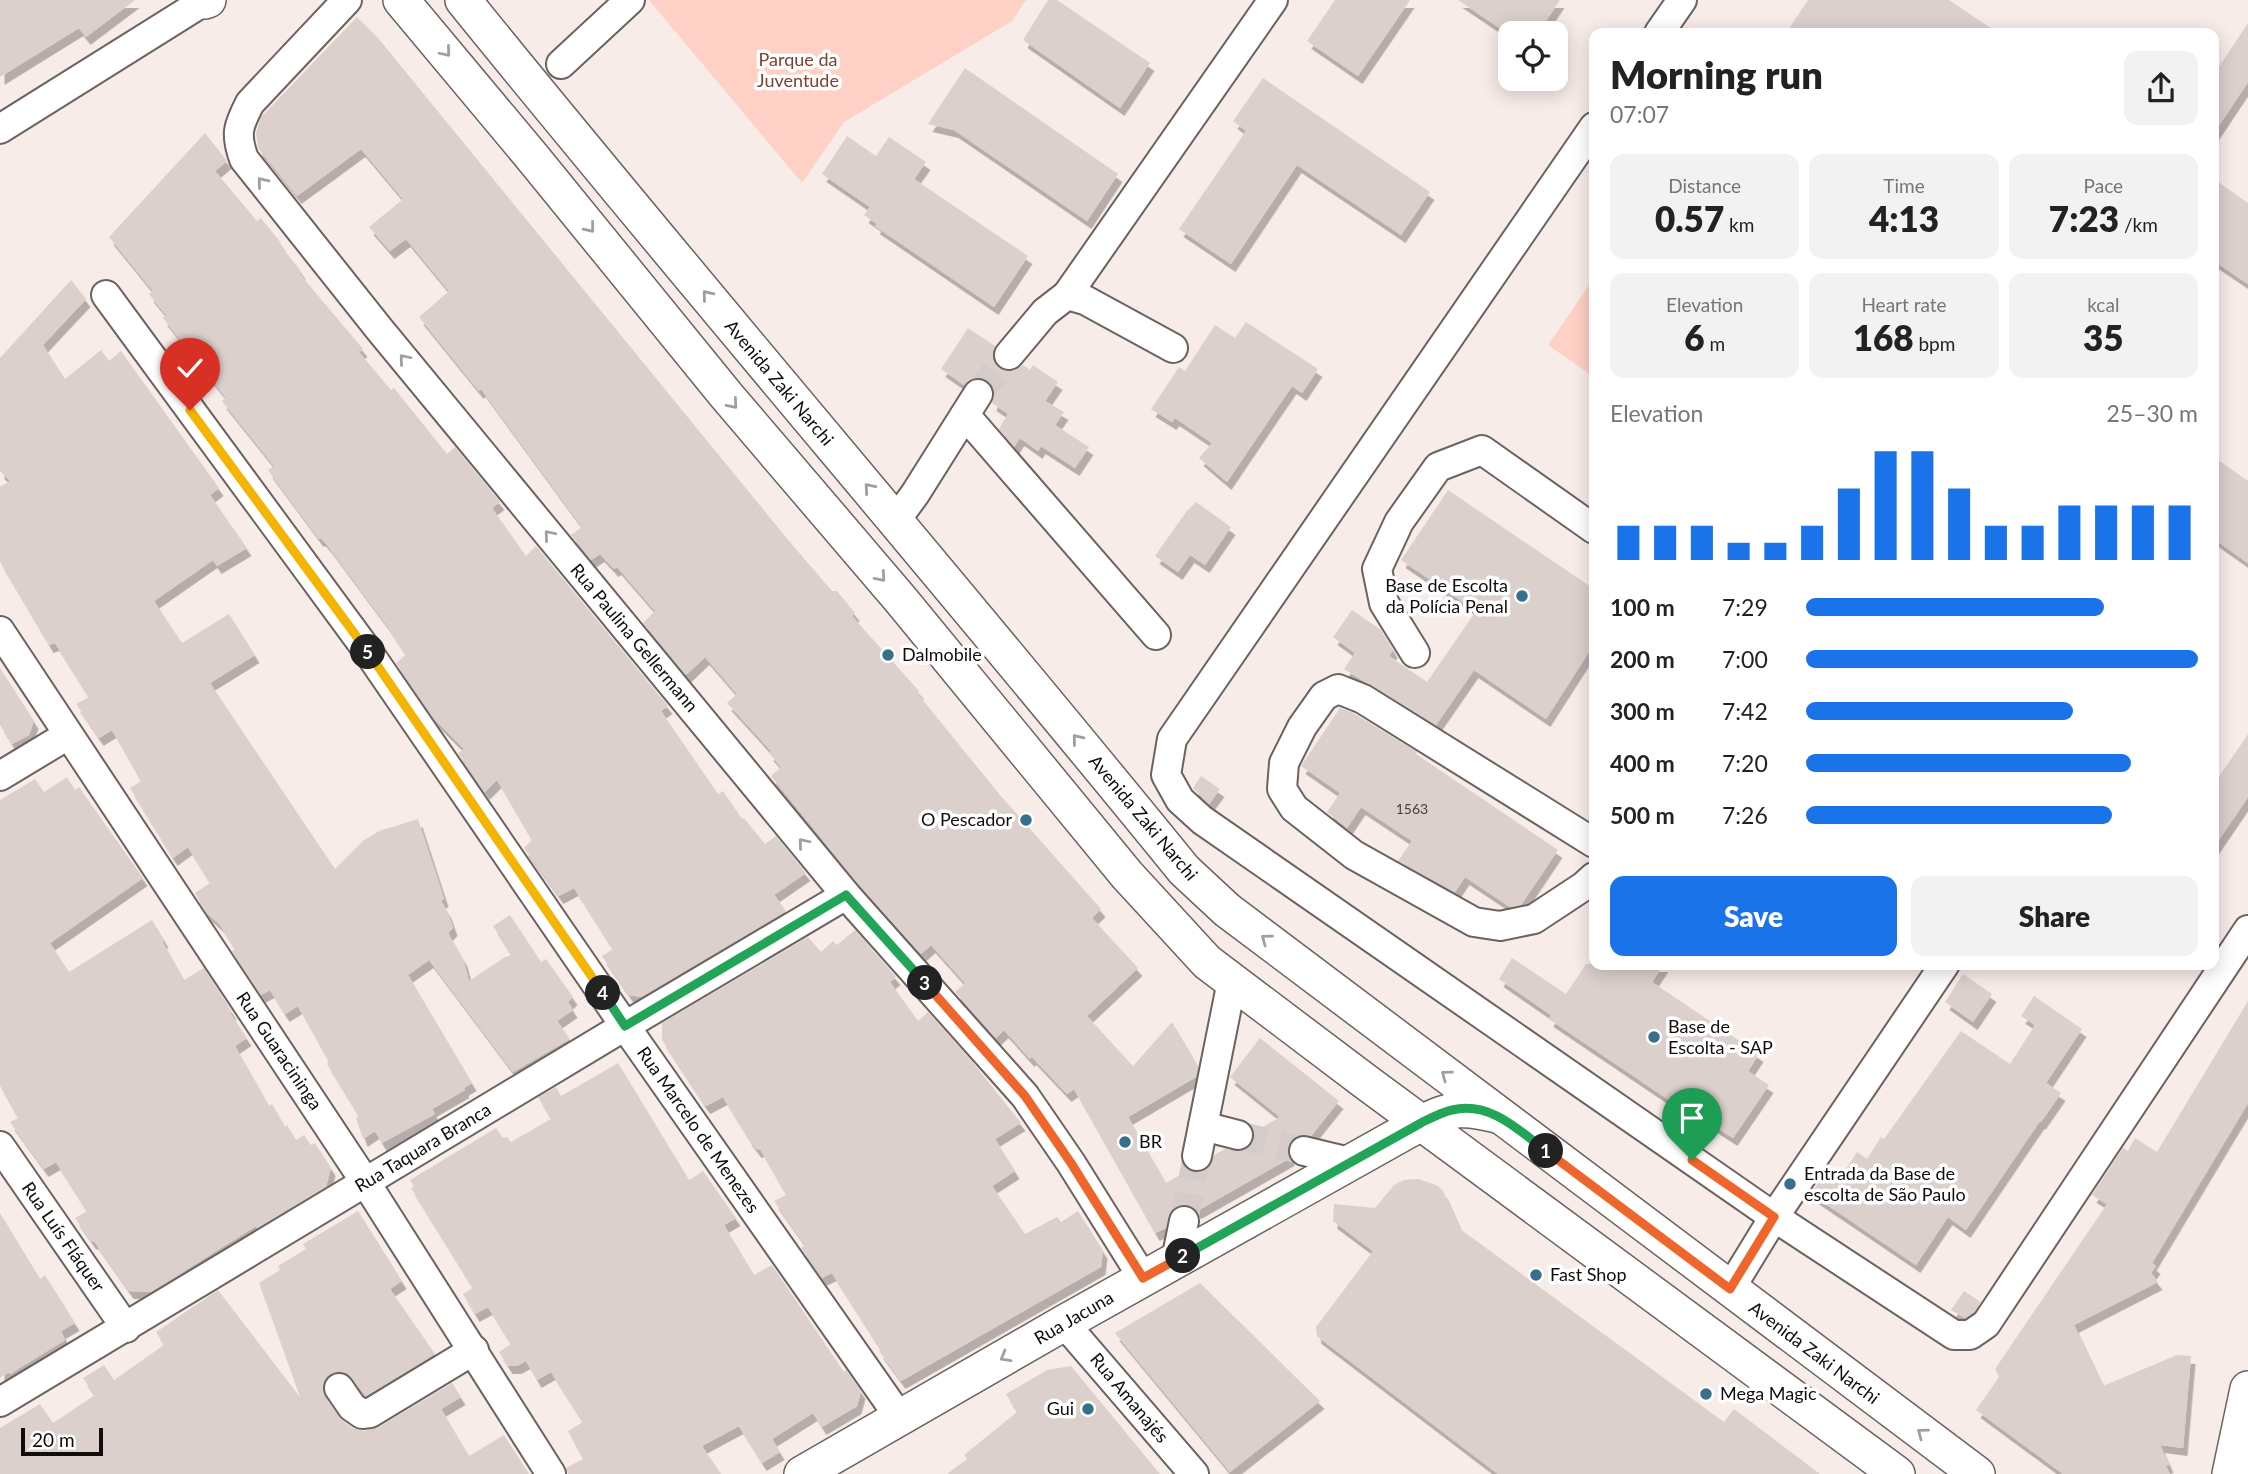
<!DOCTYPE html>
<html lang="en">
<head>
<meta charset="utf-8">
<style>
  :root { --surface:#fff; --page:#f2f2f2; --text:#222; --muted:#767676; --accent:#1a73e8 }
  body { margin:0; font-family:Lato,sans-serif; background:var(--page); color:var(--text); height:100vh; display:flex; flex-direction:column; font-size:26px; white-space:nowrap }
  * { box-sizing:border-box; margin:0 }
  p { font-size:23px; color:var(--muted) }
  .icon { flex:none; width:38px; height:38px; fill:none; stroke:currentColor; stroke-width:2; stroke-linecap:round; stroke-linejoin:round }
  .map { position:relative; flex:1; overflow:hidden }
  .details { position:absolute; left:1589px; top:28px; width:630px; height:942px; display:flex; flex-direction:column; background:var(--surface); border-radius:14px; box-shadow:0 4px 18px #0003 }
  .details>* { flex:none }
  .controls { position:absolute; left:1498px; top:21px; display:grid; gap:14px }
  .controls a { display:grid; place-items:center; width:70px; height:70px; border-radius:14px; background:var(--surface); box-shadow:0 4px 18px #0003; font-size:35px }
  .scale { position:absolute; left:21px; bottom:18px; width:82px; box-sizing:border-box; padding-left:7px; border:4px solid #110d0d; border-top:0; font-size:19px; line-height:24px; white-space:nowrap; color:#110d0d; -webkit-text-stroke:5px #fff; paint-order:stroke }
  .pin { position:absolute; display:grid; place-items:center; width:60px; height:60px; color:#fff; margin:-72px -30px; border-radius:50% 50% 50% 0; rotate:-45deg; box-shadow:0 0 7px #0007 }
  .pin .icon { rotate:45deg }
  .km { position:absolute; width:35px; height:35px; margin:-18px; border-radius:50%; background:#222; color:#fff; font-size:19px; line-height:35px; text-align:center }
  .round { display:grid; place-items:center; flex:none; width:74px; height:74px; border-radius:14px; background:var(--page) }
  .headline { display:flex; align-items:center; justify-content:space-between; height:119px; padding:0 21px }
  h1 { font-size:38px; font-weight:800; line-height:52px }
  .figures { display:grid; grid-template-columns:repeat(3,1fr); gap:10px; height:119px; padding:7px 21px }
  .figures div { display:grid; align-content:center; border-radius:14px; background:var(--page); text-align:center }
  .figures b { font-size:35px; font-weight:800 }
  .figures small { font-size:19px; font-weight:400 }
  .figures p { font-size:19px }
  .chart { height:196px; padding:14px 21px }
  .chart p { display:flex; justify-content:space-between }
  .chart svg { width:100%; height:126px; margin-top:7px; stroke:var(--accent); stroke-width:6 }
  .button { display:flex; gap:14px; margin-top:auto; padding:14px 21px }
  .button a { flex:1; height:80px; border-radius:14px; background:var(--accent); color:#fff; font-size:28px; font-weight:800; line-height:80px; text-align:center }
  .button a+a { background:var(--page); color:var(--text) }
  ul { padding:0 21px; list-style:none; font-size:23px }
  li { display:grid; grid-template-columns:112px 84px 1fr; align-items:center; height:52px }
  li i { height:18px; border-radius:9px; background:var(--accent) }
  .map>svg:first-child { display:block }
  .green { fill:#ffd0c5 }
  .building { fill:#dcd0cd; filter:url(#shadow) }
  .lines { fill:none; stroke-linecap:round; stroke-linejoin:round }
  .minor-tunnel { stroke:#d5cbc8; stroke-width:28; stroke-dasharray:28 14; stroke-linecap:butt }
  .minor-casing { stroke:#6c625f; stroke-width:32 }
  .major-casing { stroke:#6c625f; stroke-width:38 }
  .minor { stroke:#fff; stroke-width:28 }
  .major { stroke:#fff; stroke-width:35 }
  .oneway { stroke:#a09e9e }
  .split-1-casing { stroke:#fff; stroke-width:14 }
  .split-2-casing { stroke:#fff; stroke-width:14 }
  .split-3-casing { stroke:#fff; stroke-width:14 }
  .split-4-casing { stroke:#fff; stroke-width:14 }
  .split-5-casing { stroke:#fff; stroke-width:14 }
  .split-6-casing { stroke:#fff; stroke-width:14 }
  .split-1 { stroke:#f0652b; stroke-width:9 }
  .split-2 { stroke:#22a559; stroke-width:9 }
  .split-3 { stroke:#f0652b; stroke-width:9 }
  .split-4 { stroke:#22a559; stroke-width:9 }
  .split-5 { stroke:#f5b400; stroke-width:9 }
  .split-6 { stroke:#f5b400; stroke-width:9 }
  .poi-dot { fill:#386f8a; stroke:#fff; stroke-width:2.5 }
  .labels { text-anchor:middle; stroke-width:7; stroke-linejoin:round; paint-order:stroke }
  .number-label { font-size:14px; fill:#443e3d }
  .park-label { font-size:18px; fill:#7d4032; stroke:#fff }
  .street-label { font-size:18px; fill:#110d0d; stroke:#fff }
  .poi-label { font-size:18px; fill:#110d0d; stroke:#fff; text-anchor:start }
</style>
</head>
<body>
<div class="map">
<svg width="2248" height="1474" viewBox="0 0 2248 1474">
  <defs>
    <filter id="shadow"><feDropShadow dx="4.5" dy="8" stdDeviation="0" flood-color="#0004"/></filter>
  </defs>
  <rect width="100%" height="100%" fill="#f8ece9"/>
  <g class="green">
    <polygon points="649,0 1026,0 1012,21 844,122 802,183"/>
    <polygon points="1594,278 1594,377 1548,345"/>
  </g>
  <g class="building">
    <polygon points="0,0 135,0 86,37 79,28 0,77"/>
    <polygon points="1048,0 1057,0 1150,63 1120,108 1023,40"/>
    <polygon points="1335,0 1410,0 1358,76 1307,41"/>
    <polygon points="1458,0 1560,0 1538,33 1507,33"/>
    <polygon points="1808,0 1949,0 1998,33 1786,33"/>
    <polygon points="357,17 378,38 789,541 832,591 837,591 855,613 852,616 919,691 917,693 1000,795 1101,909 1092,918 1138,968 1087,1016 1133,1066 1172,1022 1198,1066 1196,1077 1128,1117 1166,1183 1189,1170 1194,1172 1203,1171 1210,1166 1214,1155 1225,1149 1243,1151 1250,1146 1254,1140 1254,1132 1280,1117 1230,1077 1260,1038 1339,1101 1311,1136 1300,1135 1292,1140 1288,1148 1290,1158 1197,1211 1188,1205 1178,1206 1171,1211 1166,1228 1155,1233 1074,1089 1067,1094 1032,1057 1030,1059 1004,1030 996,1038 955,992 965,983 931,945 921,954 864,891 771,776 781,767 769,753 771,751 727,703 737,694 705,657 686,675 643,623 655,611 617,567 614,569 600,554 591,560 571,535 582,527 481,389 479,391 419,317 449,291 406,239 390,251 369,227 403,199 361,149 297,196 258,148 256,133 261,117"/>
    <polygon points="2248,23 2248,82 2214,133 2214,74"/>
    <polygon points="965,68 1118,174 1087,221 954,130 928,124"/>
    <polygon points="1263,78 1430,192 1401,235 1297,165 1231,264 1179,229 1246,131 1233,121"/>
    <polygon points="205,133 227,161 215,171 257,221 261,218 281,243 280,245 301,271 299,273 363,349 359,352 391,390 394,388 447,454 455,447 500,502 492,508 526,556 536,546 668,706 661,711 718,794 723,791 742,819 744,818 765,844 776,836 806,873 774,895 786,911 641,997 629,995 602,956 613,949 574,888 559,896 524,848 532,840 497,780 485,792 458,753 464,749 435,720 396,663 406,655 388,627 328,546 321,538 319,539 268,470 274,466 222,401 226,398 163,318 166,315 149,294 153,291 109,237"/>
    <polygon points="847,136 876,156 889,137 926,162 914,179 1028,256 994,307 875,226 877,224 864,215 870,207 822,174"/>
    <polygon points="2214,179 2248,203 2248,284 2214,261"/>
    <polygon points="71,280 86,299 43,345 65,379 101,350 109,361 121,351 219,488 210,495 247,548 217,566 213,560 154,601 182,643 229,614 255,655 210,683 335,869 363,841 379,831 418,819 444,899 441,901 447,911 453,928 448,933 463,959 469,981 505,957 512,955 493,926 510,915 541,962 546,959 573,997 568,1002 573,1010 557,1021 570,1039 513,1072 429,960 408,975 472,1083 464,1088 465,1090 432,1109 435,1114 382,1143 375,1131 363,1139 356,1118 359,1116 327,1064 329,1062 298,1006 285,1014 270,990 261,995 232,951 235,949 220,925 206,912 195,893 210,883 188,847 173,858 130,788 141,781 112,730 99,738 76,704 89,697 55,643 49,645 0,562 0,487 10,481 0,471 0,358"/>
    <polygon points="1246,322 1318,369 1302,393 1292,386 1227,482 1199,458 1212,443 1175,418 1172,422 1151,409 1179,367 1185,371 1215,325 1235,338"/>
    <polygon points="968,328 995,346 993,353 993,360 999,368 1005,371 1014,371 1023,365 1030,370 1033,365 1058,382 1045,401 1064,412 1055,425 1089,447 1075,468 1041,446 1038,451 1020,438 1014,447 999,429 1008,414 992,403 995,394 992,386 987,380 978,377 970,380 964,385 941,369"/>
    <polygon points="2214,457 2248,481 2248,563 2214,539"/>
    <polygon points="1448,490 1594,589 1594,644 1546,719 1474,670 1436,725 1344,669 1355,653 1333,637 1352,610 1381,630 1393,650 1389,656 1427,682 1476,611 1401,560"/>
    <polygon points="1196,502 1231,527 1205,565 1190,555 1178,572 1155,556 1186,512"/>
    <polygon points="0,668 34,721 29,735 12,744 0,725"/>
    <polygon points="1340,708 1355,714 1417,752 1416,754 1558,850 1521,905 1510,907 1465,877 1455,892 1398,861 1412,841 1361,807 1347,828 1327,812 1340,793 1301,766"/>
    <polygon points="2248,734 2248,797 2214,847 2214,784"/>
    <polygon points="1201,776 1220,789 1209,804 1193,788"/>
    <polygon points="67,777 75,790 79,787 143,878 50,943 69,972 152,920 164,940 162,941 184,980 204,968 232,1012 230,1013 247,1038 235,1046 269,1106 272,1104 285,1127 287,1125 296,1140 304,1135 311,1145 315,1143 331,1168 326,1187 257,1228 256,1226 151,1292 129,1291 94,1241 92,1242 75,1218 87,1211 56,1162 44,1169 10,1122 18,1118 0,1086 0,800 35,779 44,792"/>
    <polygon points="855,930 896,977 890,982 918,1021 928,1012 971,1060 1021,1123 995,1139 1015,1171 992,1186 1025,1234 1057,1217 1061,1222 1078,1211 1103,1251 1101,1267 901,1381 879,1351 881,1350 832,1273 822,1278 801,1248 805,1245 774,1201 786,1195 760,1149 757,1150 750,1141 723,1097 706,1106 704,1104 662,1040 662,1023 808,937 821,952 833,941 837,945"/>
    <polygon points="1512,958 1566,994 1586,964 1664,964 1652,982 1759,1054 1748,1071 1769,1085 1733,1138 1705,1120 1703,1123 1549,1019 1551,1015 1499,979"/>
    <polygon points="1963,974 1992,994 1973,1022 1945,1002"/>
    <polygon points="2034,996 2082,1029 2046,1083 2061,1093 2041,1122 2040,1121 1966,1230 1948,1217 1916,1265 1811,1194 1825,1172 1838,1181 1857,1152 1867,1159 1881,1137 1884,1139 1961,1031 2010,1064 2035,1025 2021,1016"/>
    <polygon points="2248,1001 2248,1103 2152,1263 2156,1266 2151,1273 2158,1282 2074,1325 2103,1386 2177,1355 2191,1356 2183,1448 2160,1445 2169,1465 2166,1466 2170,1474 2063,1474 1976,1410 1999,1377 1995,1369 2107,1204 2092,1195 2123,1148 2128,1151 2135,1138 2157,1152"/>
    <polygon points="618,1063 689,1180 703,1171 736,1218 724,1225 754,1275 772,1265 844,1372 846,1370 861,1391 857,1406 822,1427 813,1413 772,1439 780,1452 762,1463 739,1426 702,1446 721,1474 568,1474 566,1468 583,1459 568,1431 583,1422 551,1372 537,1380 526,1361 517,1366 508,1366 499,1352 511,1344 488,1307 475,1314 463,1294 473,1288 411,1188 414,1187 410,1180 496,1128 503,1138 507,1137 511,1142 551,1119 538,1097 556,1087 561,1096"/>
    <polygon points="1419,1179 1438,1186 1443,1191 1460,1229 1493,1253 1724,1422 1734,1409 1820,1474 1498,1474 1317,1336 1316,1327 1373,1251 1333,1221 1334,1204 1375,1208 1394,1185 1404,1180"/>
    <polygon points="358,1211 402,1281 390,1289 435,1354 366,1396 347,1373 338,1371 330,1374 324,1381 323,1390 325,1397 342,1420 352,1428 364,1431 379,1427 452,1383 461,1397 441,1409 469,1456 504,1435 529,1474 0,1474 0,1428 40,1404 53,1423 95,1395 83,1378 104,1365 114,1380 164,1345 156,1332 218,1290 300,1397 259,1283 280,1270 278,1266 306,1249 303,1244"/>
    <polygon points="0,1213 40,1279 45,1275 75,1323 61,1331 65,1340 10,1374 9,1372 0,1378"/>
    <polygon points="1200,1283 1320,1401 1230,1472 1115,1333"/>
    <polygon points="1964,1291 1981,1302 1974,1312 1965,1318 1951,1310"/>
    <polygon points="1071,1366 1160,1474 947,1474 967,1459 964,1455 1017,1412 1006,1394 1047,1370"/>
  </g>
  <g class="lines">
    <g class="minor-tunnel">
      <polyline points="978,394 1009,355"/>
      <polyline points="1238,1135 1304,1151"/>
      <polyline points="1184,1221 1197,1156"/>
    </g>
    <g class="minor-casing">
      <g id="minor">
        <path d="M 347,0 L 250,103 C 238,126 235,134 244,159 L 380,330 L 846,895 L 1025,1096 L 1071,1163 L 1143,1278"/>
        <polyline points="1659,33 1682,0"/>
        <polyline points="561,64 630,0"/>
        <polyline points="1594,127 1172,739 1166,775 1180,800 1202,820 1774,1217 1954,1335 1970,1335 1986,1324 2248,930"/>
        <polyline points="0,129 206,0"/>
        <polyline points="106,295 364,646 625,1026 900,1418"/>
        <polyline points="1067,295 1273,0"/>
        <polyline points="1009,355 1045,312 1067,295 1085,300 1173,348"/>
        <polyline points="965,415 1156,635"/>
        <polyline points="896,520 915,494 978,394"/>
        <polyline points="0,631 366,1183 551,1474"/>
        <polyline points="1415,653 1384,603 1377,569 1399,522 1438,467 1482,450 1594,529"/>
        <polyline points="0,776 68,735"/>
        <polyline points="1594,843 1363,699 1338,689 1324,696 1302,727 1284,763 1282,789 1294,808 1354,855 1474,922 1500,926 1534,919 1584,886 1594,877"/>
        <polyline points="1203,1126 1238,1135"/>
        <polyline points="0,1146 126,1328"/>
        <polyline points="1304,1151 1350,1162"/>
        <polyline points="1197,1156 1232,981"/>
        <polyline points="1176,1260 1184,1221"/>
        <polyline points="1730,1289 1774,1217 1945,964"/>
        <polyline points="1064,1323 1194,1474"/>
        <polyline points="339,1388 352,1407 362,1414 370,1413 474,1350"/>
        <polyline points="0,1402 625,1026 846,895"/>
      </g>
    </g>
    <g class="major-casing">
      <g id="major">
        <polyline points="401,0 533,158 726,395 901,600 1127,875 1207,962 1366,1082 1897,1474"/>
        <path d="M 463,0 C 700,293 947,578 1184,870 L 1227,910 L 1977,1474"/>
        <polyline points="205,1 208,0"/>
        <path d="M 802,1474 L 1064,1323 L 1421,1123 C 1454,1108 1461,1106 1497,1115"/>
        <polyline points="2230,1474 2248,1389"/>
      </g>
    </g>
    <use href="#minor" class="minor"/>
    <use href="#major" class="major"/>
  </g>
  <defs><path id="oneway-chevron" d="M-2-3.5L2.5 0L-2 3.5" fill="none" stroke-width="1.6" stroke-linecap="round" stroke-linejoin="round" transform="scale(1.75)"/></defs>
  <g class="oneway">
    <use href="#oneway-chevron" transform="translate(446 52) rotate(50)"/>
    <use href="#oneway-chevron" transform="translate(262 182) rotate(-129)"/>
    <use href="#oneway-chevron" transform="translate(590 228) rotate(51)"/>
    <use href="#oneway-chevron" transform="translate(707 295) rotate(-129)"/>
    <use href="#oneway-chevron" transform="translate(404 359) rotate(-130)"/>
    <use href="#oneway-chevron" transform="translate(733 404) rotate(49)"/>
    <use href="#oneway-chevron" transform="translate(869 488) rotate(-131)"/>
    <use href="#oneway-chevron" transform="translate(549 535) rotate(-130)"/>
    <use href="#oneway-chevron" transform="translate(881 577) rotate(49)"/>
    <use href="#oneway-chevron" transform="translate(1077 739) rotate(-129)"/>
    <use href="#oneway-chevron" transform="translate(803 843) rotate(-130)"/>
    <use href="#oneway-chevron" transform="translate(1266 939) rotate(-143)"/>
    <use href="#oneway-chevron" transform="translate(1446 1075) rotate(-143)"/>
    <use href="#oneway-chevron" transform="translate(1005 1357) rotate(150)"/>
    <use href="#oneway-chevron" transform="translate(1922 1433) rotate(-143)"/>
  </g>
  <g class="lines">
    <g class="split-1-casing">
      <polyline id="split-1" points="1546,1151 1730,1289 1774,1217 1692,1160"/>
    </g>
    <g class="split-2-casing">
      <path id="split-2" d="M 1183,1256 L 1421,1123 C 1431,1118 1442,1112 1452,1110 C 1490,1101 1519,1130 1546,1151"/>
    </g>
    <g class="split-3-casing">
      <polyline id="split-3" points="925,983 1025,1096 1071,1163 1143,1278 1183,1256"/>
    </g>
    <g class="split-4-casing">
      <polyline id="split-4" points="603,993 625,1026 846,895 925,983"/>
    </g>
    <g class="split-5-casing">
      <polyline id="split-5" points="368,652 603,993"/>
    </g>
    <g class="split-6-casing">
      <polyline id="split-6" points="190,410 368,652"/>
    </g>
    <use href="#split-1" class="split-1"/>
    <use href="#split-2" class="split-2"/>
    <use href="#split-3" class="split-3"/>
    <use href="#split-4" class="split-4"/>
    <use href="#split-5" class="split-5"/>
    <use href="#split-6" class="split-6"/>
  </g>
  <g class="poi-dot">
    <circle cx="1522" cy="596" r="7"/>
    <circle cx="888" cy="655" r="7"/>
    <circle cx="1026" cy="820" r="7"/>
    <circle cx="1654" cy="1037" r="7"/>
    <circle cx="1125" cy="1142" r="7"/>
    <circle cx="1790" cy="1184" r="7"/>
    <circle cx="1536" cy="1275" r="7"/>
    <circle cx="1706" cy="1394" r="7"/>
    <circle cx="1088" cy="1409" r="7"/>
  </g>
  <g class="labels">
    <g class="number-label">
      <text x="1412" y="814">1563</text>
    </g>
    <g class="park-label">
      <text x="798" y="66">Parque da<tspan x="798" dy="21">Juventude</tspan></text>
    </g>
    <g class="street-label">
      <text transform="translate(779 383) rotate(50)" y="6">Avenida Zaki Narchi</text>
      <text transform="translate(634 638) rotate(50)" y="6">Rua Paulina Gellermann</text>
      <text transform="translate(1143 818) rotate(50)" y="6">Avenida Zaki Narchi</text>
      <text transform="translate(279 1051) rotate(56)" y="6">Rua Guaracininga</text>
      <text transform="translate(698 1130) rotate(55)" y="6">Rua Marcelo de Menezes</text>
      <text transform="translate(423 1148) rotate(-31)" y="6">Rua Taquara Branca</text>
      <text transform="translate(63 1237) rotate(55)" y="6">Rua Luís Fláquer</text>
      <text transform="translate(1074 1318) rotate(-30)" y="6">Rua Jacuna</text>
      <text transform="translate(1814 1353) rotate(37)" y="6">Avenida Zaki Narchi</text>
      <text transform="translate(1129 1398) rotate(50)" y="6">Rua Amanajés</text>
    </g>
    <g class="poi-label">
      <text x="1508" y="592" text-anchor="end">Base de Escolta<tspan x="1508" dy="21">da Polícia Penal</tspan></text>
      <text x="902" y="661">Dalmobile</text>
      <text x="1012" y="826" text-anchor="end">O Pescador</text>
      <text x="1668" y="1033">Base de<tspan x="1668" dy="21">Escolta - SAP</tspan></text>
      <text x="1139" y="1148">BR</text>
      <text x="1804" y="1180">Entrada da Base de<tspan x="1804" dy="21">escolta de São Paulo</tspan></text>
      <text x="1550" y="1281">Fast Shop</text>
      <text x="1720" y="1400">Mega Magic</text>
      <text x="1074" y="1415" text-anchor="end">Gui</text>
    </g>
  </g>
</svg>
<div class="controls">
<a><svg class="icon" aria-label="locate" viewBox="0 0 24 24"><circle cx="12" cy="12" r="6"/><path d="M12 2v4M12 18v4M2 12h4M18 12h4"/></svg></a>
</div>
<div class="scale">20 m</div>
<div class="pin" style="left:1692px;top:1160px;background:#1e9e55"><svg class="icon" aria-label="arrive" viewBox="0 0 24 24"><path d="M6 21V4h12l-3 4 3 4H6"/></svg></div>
<div class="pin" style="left:190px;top:410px;background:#d93025"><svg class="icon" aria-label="check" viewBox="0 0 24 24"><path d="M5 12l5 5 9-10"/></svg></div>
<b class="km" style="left:1546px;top:1151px">1</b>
<b class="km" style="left:1183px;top:1256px">2</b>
<b class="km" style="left:925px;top:983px">3</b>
<b class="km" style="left:603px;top:993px">4</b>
<b class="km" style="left:368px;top:652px">5</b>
<section class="details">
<div class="headline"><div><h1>Morning run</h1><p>07:07</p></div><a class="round"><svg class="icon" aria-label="share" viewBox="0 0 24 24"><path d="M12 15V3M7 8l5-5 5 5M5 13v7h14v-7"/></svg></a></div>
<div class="figures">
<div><p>Distance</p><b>0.57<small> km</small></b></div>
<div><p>Time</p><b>4:13</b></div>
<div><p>Pace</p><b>7:23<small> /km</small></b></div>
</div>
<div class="figures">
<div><p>Elevation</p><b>6<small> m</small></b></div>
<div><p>Heart rate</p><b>168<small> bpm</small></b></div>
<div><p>kcal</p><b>35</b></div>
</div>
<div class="chart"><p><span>Elevation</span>25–30 m</p>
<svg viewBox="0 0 160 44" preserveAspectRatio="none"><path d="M5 44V32M15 44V32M25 44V32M35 44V38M45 44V38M55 44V32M65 44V19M75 44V6M85 44V6M95 44V19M105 44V32M115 44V32M125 44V25M135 44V25M145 44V25M155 44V25"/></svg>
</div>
<ul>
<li><b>100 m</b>7:29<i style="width:76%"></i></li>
<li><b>200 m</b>7:00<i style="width:100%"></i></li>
<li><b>300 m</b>7:42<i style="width:68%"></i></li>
<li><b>400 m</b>7:20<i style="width:83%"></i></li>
<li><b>500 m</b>7:26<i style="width:78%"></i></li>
</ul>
<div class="button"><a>Save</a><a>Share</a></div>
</section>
</div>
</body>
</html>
